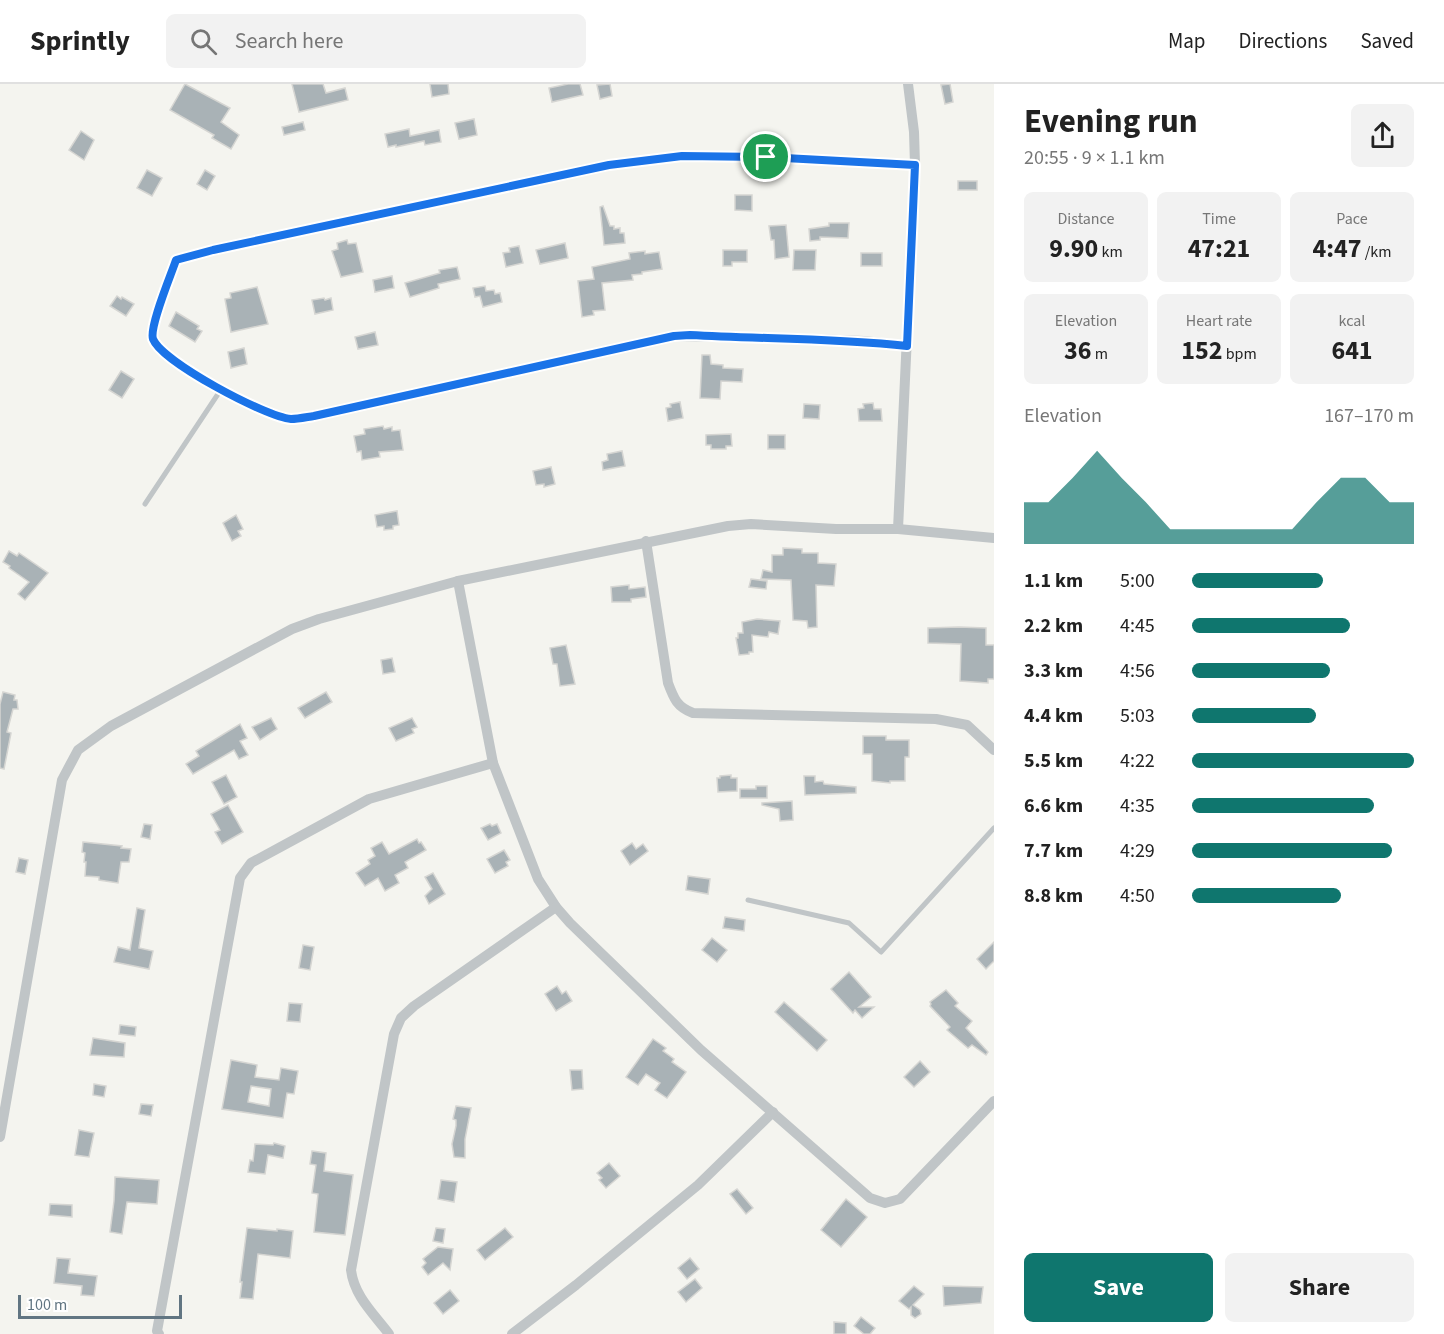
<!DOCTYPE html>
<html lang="en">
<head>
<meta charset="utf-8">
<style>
  :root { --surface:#fff; --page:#f2f2f2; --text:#222; --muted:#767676; --line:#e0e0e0; --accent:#0f766e }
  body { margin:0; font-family:"Source Sans 3",sans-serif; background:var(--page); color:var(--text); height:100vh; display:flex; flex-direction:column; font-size:22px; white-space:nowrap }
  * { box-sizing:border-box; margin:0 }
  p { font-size:20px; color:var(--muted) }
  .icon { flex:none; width:33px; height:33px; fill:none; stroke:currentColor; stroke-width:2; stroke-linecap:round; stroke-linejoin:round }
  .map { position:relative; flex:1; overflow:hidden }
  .panel { display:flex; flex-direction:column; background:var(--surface); width:450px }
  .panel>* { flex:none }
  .scale { position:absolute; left:18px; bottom:15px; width:164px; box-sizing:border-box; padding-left:6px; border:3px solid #617582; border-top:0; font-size:16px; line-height:21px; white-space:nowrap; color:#617582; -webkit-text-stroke:4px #fff; paint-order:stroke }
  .pin { position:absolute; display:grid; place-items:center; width:51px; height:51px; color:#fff; margin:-26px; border:3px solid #fff; border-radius:50%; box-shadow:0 2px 6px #0007 }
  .round { display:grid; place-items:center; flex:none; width:63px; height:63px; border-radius:9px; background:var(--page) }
  .head { display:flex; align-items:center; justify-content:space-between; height:102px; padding:0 30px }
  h1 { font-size:33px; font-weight:700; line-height:45px }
  .metrics { display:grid; grid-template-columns:repeat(3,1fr); gap:9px; height:102px; padding:6px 30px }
  .metrics div { display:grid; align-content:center; border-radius:9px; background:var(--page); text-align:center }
  .metrics b { font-size:26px; font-weight:700 }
  .metrics small { font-size:16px; font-weight:400 }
  .metrics p { font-size:16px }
  .chart { height:168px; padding:12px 30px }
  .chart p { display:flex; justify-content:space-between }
  .chart svg { width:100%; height:108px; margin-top:6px; fill:var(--accent); opacity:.7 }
  .button { display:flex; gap:12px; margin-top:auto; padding:12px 30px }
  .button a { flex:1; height:69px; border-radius:9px; background:var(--accent); color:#fff; font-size:24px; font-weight:700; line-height:69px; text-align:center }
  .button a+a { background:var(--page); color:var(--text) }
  ul { padding:0 30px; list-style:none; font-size:20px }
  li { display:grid; grid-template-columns:96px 72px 1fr; align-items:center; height:45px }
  li i { height:15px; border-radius:8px; background:var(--accent) }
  header { display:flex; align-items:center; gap:36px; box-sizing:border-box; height:84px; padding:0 30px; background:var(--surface); border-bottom:2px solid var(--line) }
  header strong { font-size:28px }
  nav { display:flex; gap:33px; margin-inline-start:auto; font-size:21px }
  .search { width:420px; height:54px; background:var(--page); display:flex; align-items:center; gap:15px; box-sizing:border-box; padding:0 21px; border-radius:9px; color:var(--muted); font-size:22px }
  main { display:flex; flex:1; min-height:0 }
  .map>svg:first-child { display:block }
  .building { fill:#a9b2b6; stroke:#d5d5d2; stroke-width:1.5; fill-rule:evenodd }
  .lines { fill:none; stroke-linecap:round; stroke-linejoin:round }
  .lane { stroke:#c0c5c7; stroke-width:5 }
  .street { stroke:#c0c5c7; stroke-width:10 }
  .route-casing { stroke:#fff; stroke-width:12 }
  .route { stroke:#1a73e8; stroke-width:8 }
</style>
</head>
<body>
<header>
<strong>Sprintly</strong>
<div class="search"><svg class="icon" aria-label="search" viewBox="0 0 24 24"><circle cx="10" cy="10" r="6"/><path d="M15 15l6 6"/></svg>Search here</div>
<nav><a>Map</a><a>Directions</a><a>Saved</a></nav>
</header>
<main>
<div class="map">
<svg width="994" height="1250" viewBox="0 0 994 1250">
  <rect width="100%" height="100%" fill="#f4f4ef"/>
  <g class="building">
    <polygon points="185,0 230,24 221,38 239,51 231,65 212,54 214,51 170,26"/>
    <polygon points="292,0 323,0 326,9 345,4 348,16 299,28"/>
    <polygon points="430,0 448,0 449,10 432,13"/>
    <polygon points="568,0 580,0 583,11 552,18 549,4"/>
    <polygon points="610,0 612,12 600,15 597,1"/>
    <polygon points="950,0 953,18 945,20 941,1"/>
    <polygon points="474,35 477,51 459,55 455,39"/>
    <polygon points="303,38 305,46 284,51 282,43"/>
    <polygon points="409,45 410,52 439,46 441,58 425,61 424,57 396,63 396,61 388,63 385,50"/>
    <polygon points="81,47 94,56 84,76 69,66"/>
    <polygon points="147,86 162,94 152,112 137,104"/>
    <polygon points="205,86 215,92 207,106 197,100"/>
    <rect x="958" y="97" width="19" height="9"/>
    <polygon points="735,111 752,111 752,127 735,126"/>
    <polygon points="603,122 610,142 614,142 614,145 620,144 620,149 624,149 625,159 604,161 600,123"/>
    <polygon points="829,139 849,139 848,154 820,153 820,156 810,157 809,145 829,142"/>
    <polygon points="786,141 789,173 775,175 774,156 771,156 769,142"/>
    <polygon points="347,156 348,160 356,159 363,188 341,193 332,167 338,165 337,159"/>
    <polygon points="565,159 568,174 540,180 536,166"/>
    <polygon points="519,162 523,179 506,183 503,169 510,168 509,164"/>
    <polygon points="723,166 747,166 747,178 732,178 732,182 723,182"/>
    <polygon points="794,166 816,166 815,186 793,186"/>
    <polygon points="645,167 645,170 659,168 662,185 642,188 642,190 632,191 633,196 602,199 605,226 593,227 594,231 582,233 578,197 594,195 592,183 630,175 629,169"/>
    <rect x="861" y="169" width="21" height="13"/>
    <polygon points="457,183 460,195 438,200 439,204 410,213 405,199 440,189 439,186"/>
    <polygon points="392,192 394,204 375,208 373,196"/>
    <polygon points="485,202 486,207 494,206 495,210 500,209 502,218 483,223 480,212 475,213 473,204"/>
    <polygon points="257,203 268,240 231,248 225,215 231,214 230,209"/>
    <polygon points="117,212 121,215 122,213 134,220 126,232 110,222"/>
    <polygon points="324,214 325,216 331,214 333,226 315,230 312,216"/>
    <polygon points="176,228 199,242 197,245 202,247 195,258 169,242"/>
    <polygon points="375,248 378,261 358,265 355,253"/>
    <polygon points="244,264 247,280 231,284 228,268"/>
    <polygon points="702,271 710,271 711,280 723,281 723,284 743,285 742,298 721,297 720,315 700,314"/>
    <polygon points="121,287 134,295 122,314 109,306"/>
    <polygon points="680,318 683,334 668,337 666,324 671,323 670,320"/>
    <polygon points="873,319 874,325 881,325 882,337 859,337 858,325 864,324 863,320"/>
    <polygon points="804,320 820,321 819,335 803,334"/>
    <polygon points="383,342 384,345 392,343 392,347 400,346 403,366 379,368 380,373 362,376 361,367 357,368 354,352 365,350 364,345"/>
    <polygon points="731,350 732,362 726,362 726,365 711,365 711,361 706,361 706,351"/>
    <rect x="768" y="351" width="17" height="14"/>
    <polygon points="622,367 625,382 603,386 602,378 608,376 607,370"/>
    <polygon points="551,383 555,400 544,403 544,400 536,401 533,387"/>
    <polygon points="397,427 399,441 393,442 393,445 384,446 384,442 377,443 375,431"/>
    <polygon points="236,431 243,445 238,447 241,452 232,457 223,439"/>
    <polygon points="783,464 802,465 802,469 818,469 818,479 836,480 834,502 816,501 817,543 808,544 807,537 793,536 791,496 761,495 763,486 772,488 772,471 783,471"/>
    <polygon points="9,467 17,472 19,469 48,489 25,516 18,510 29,498 9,484 10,482 3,478"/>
    <polygon points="751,495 767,497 766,505 749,503"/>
    <polygon points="629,501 629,505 645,503 646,513 631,515 631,518 612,518 611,503"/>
    <polygon points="757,535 780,537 778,550 769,548 768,553 752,551 753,568 749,568 749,570 739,571 736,554 738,554 738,549 743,549 742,538"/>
    <polygon points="959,543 986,544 986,561 994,561 994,595 988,595 988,599 960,597 961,560 928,559 928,544"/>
    <polygon points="566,561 575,600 560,602 557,580 553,580 550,564"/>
    <polygon points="392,574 395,588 383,590 381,576"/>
    <polygon points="3,608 15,611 14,616 17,616 18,625 13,625 7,648 11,649 4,685 0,684 0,620"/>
    <polygon points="326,608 332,618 305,634 298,624"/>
    <polygon points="271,634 277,645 260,656 252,643"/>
    <polygon points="412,634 417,643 412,645 414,649 396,657 389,644"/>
    <polygon points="240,640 247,654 240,657 248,671 239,675 234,666 193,690 186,680 199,672 196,667"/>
    <polygon points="863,652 886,652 886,656 909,656 909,673 905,673 905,697 890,697 890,699 872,697 872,670 863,670"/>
    <polygon points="226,691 237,713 224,720 212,698"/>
    <polygon points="731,691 731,694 737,694 737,707 718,708 717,694 720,694 720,692"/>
    <polygon points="804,692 815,692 815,698 823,697 824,700 856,703 856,709 805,711"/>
    <polygon points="756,702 767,702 767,714 740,714 740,705 756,705"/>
    <polygon points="792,717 793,736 780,737 779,725 762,721 762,719"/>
    <polygon points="228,721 243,748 222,760 215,748 220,746 211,730"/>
    <polygon points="144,740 152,741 150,755 141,753"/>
    <polygon points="490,740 492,742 497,740 501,749 488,756 481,744"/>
    <polygon points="417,755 419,759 421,758 426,766 405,778 408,784 395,791 399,799 385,807 378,794 365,802 356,789 370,780 368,776 375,772 371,764 382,758 389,770"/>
    <polygon points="83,758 122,762 121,764 131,765 129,778 121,778 118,799 99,796 99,793 85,792 86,778 84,778 85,769 82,768"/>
    <polygon points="632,759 636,765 643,760 648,767 630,781 621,767"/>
    <polygon points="504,766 510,776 506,778 508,782 495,789 487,775"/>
    <polygon points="19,774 28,776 25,790 16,788"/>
    <polygon points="433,789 445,810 429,820 425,812 432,805 425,793"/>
    <polygon points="688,792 710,795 708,810 686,806"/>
    <polygon points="137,824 145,826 139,864 153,867 149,885 114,878 118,863 130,866"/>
    <polygon points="725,833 745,836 744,847 723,844"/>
    <polygon points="712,854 727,866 717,878 702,866"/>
    <polygon points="994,858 994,877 986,885 977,875"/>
    <polygon points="303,861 314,863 310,886 299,884"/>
    <polygon points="849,888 871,913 859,923 874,923 862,934 855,926 853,929 831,905"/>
    <polygon points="557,902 562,910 566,907 572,917 556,927 545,910"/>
    <polygon points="946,906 958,919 955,922 972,937 966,944 988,968 986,971 972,961 968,964 947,946 950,943 930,922 931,920 930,918"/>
    <polygon points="784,918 827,956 817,967 775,928"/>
    <polygon points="289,919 302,920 300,938 287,937"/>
    <polygon points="120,941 136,943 135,952 119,950"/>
    <polygon points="93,954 125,959 124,973 90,971"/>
    <polygon points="653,955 666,964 663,967 674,975 672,978 686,988 667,1014 655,1006 660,999 646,990 638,1001 626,993"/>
    <path d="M 231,976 L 257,981 L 255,993 L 279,996 L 281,984 L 298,987 L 294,1010 L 287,1009 L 283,1034 L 222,1025 ZM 251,1002 L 271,1005 L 269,1022 L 248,1018 Z"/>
    <polygon points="920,977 930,988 914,1003 904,993"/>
    <polygon points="570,986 582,986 583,1005 572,1006"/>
    <polygon points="94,1000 106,1002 104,1013 93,1011"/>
    <polygon points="141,1020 153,1021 151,1032 139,1030"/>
    <polygon points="456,1022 471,1024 465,1055 465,1074 454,1073 452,1060 456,1042 456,1036 453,1035"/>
    <polygon points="79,1046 94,1049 89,1073 75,1071"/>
    <polygon points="274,1059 285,1062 283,1074 268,1071 265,1090 248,1088 250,1076 253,1077 255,1060 273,1061"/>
    <polygon points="312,1067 326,1069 324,1087 353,1091 345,1151 314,1148 318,1110 312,1109 316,1081 310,1080"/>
    <polygon points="609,1079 620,1092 606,1104 599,1096 602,1094 597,1089"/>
    <polygon points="115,1093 159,1096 157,1120 127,1118 122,1150 110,1148 114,1117"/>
    <polygon points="441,1096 457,1098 454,1118 438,1115"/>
    <polygon points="737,1105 753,1124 746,1130 730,1110"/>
    <polygon points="846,1115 867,1133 841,1163 821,1146"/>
    <polygon points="50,1120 72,1121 72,1133 49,1131"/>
    <polygon points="247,1144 277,1147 277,1145 293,1147 290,1174 258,1170 253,1215 240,1214 242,1198 240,1198"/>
    <polygon points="436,1144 445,1145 443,1159 433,1157"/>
    <polygon points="505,1144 513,1153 485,1176 477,1166"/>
    <polygon points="438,1163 453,1165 450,1186 443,1179 428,1191 422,1183 426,1179 423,1175"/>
    <polygon points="57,1174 70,1175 68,1189 97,1192 94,1212 81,1211 82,1202 54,1199"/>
    <polygon points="690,1174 699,1185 687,1195 678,1184"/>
    <polygon points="695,1195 702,1204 686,1218 678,1208"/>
    <polygon points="914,1202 924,1210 913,1221 920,1226 921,1230 915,1234 911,1231 911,1223 909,1225 899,1217"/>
    <polygon points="943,1202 983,1203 981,1219 944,1222"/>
    <polygon points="450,1206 459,1217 443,1230 434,1219"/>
    <polygon points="861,1233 875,1244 870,1250 864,1250 854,1242"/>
    <polygon points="834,1238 846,1239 846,1250 834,1250"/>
  </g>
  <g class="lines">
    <g class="lane">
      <polyline points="145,420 220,307"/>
      <polyline points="748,816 849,839 881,868 994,744"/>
    </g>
    <g class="street">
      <path d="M 907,262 L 864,257 L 813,255 L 674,252 L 314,332 C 307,333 298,335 291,335 C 266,333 162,279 153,255 C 149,243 171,191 176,176 L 213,166 L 609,81 L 682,72 L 766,73 L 915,81"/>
      <polyline points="898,445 915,81 914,48 908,0"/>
      <path d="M 646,457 L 668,599 C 674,615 677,623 693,629 L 936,635 L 967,641 L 994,666"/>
      <polyline points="458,497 493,679 538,795 556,823 570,839 701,966 870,1114 885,1119 900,1115 994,1017"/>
      <polyline points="0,1053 62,696 78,666 111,642 292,545 319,535 458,497 728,442 751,440 836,445 898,445 994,454"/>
      <polyline points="159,1250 157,1247 240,794 251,779 369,715 493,679"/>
      <path d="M 389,1250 C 374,1230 354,1212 351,1186 L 394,950 L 401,934 L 414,922 L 556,823"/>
      <polyline points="512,1250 576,1201 698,1101 773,1028"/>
    </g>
  </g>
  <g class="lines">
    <g class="route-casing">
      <path id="route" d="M 682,72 L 766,73 L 915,81 L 907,262 C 835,254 762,255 690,251 L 674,252 L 314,332 C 307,333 298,335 291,335 C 266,333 162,278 153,255 C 149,243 171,191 176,176 L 213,166 L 609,81 Z"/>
    </g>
    <use href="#route" class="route"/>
  </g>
</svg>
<div class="scale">100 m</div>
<div class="pin" style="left:766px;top:73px;background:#1e9e55"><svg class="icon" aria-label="arrive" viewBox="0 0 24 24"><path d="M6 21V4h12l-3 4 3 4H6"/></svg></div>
</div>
<section class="panel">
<div class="head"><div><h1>Evening run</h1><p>20:55 · 9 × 1.1 km</p></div><a class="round"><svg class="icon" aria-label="share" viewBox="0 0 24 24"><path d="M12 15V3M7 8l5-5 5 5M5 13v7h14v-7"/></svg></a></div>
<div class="metrics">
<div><p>Distance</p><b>9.90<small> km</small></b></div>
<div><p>Time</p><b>47:21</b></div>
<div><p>Pace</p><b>4:47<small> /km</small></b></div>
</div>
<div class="metrics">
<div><p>Elevation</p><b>36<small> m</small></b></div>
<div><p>Heart rate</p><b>152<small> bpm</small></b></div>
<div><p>kcal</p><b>641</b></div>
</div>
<div class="chart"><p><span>Elevation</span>167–170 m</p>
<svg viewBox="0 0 160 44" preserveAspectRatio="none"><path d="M0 44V27L10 27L20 17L30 6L40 17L50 27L60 38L70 38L80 38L90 38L100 38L110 38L120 27L130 17L140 17L150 27L160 27V44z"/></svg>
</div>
<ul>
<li><b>1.1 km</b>5:00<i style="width:59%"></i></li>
<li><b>2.2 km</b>4:45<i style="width:71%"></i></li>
<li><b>3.3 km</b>4:56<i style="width:62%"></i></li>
<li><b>4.4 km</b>5:03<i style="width:56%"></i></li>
<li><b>5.5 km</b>4:22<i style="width:100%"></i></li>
<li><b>6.6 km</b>4:35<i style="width:82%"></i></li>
<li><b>7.7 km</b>4:29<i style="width:90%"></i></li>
<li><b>8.8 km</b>4:50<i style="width:67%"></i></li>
</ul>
<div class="button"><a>Save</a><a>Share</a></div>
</section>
</main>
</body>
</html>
